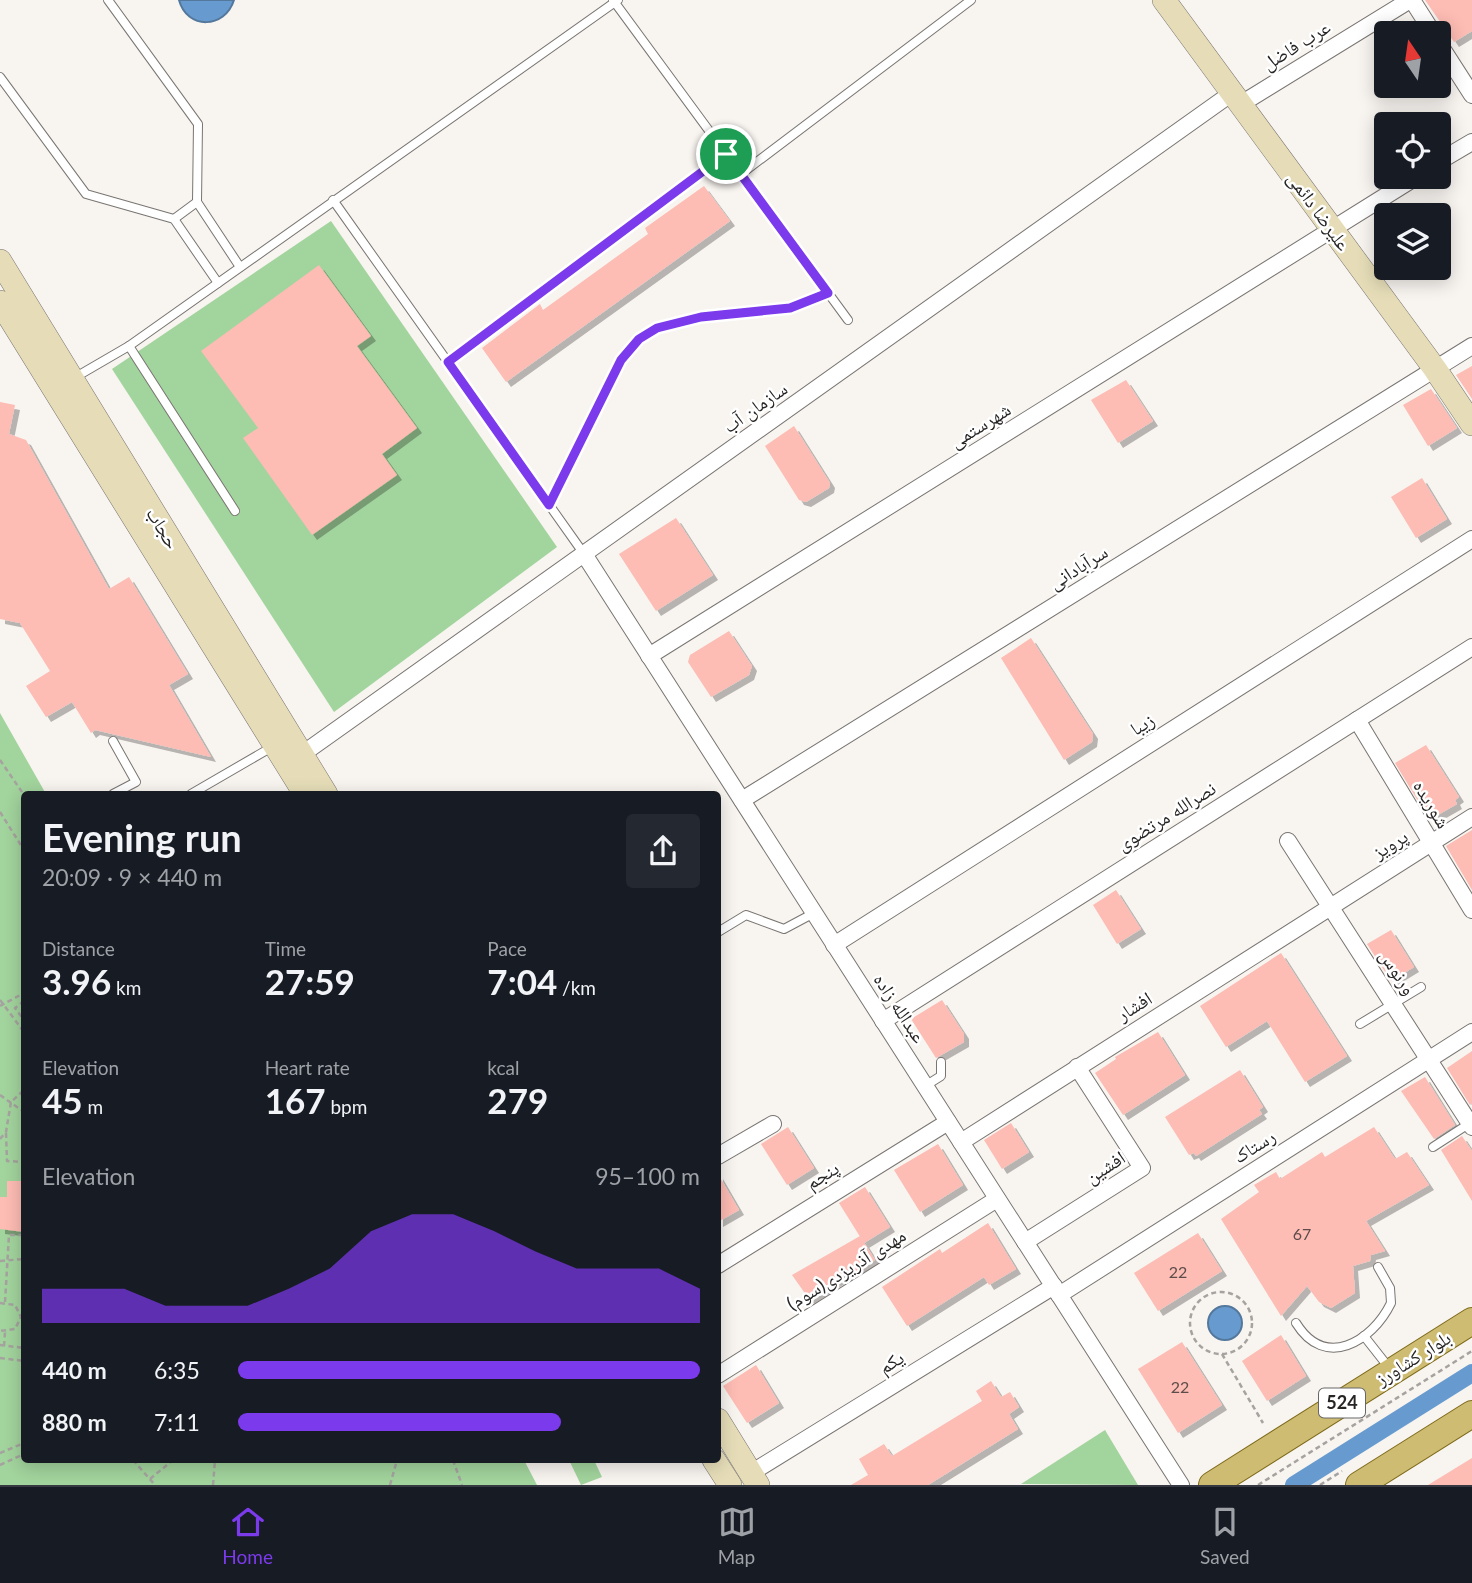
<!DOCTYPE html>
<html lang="en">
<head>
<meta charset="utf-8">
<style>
  :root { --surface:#171b24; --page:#242831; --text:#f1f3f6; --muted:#9ea1a6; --line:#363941; --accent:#7c3aed }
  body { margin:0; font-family:Lato,"Noto Naskh Arabic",sans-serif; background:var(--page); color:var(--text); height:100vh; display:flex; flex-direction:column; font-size:26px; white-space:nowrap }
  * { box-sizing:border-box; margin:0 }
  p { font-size:23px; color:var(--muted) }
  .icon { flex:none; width:38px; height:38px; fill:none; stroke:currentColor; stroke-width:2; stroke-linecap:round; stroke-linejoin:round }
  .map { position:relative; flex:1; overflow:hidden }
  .panel { position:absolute; left:21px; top:791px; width:700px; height:672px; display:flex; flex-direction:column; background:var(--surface); border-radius:7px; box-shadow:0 4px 18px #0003 }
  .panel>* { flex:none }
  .needle { width:46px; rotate:347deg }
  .controls { position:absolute; left:1374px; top:21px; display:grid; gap:14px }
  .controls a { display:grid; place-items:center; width:77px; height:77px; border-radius:7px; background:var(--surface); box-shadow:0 4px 18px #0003; font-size:35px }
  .pin { position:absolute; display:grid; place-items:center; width:60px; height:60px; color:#fff; margin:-30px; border:4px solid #fff; border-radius:50%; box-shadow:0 2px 7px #0007 }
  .round { display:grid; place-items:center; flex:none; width:74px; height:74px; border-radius:7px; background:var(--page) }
  .summary { display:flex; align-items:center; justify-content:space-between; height:119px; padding:0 21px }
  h1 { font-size:38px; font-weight:700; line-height:52px }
  .stats { display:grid; grid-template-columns:repeat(3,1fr); gap:10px; height:119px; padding:7px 21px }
  .stats div { display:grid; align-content:center }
  .stats b { font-size:35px; font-weight:700 }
  .stats small { font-size:19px; font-weight:400 }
  .stats p { font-size:19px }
  .chart { height:196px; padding:14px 21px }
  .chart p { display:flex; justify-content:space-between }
  .chart svg { width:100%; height:126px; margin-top:7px; fill:var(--accent); opacity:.7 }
  ul { padding:0 21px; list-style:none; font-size:23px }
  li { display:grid; grid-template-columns:112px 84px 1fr; align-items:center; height:52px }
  li i { height:18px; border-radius:9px; background:var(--accent) }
  .menu { display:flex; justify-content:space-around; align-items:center; height:98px; border-top:2px solid var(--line); background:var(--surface); font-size:19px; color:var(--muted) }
  .menu a { display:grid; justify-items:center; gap:4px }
  .menu .selected { color:var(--accent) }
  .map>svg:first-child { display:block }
  .green { fill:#a2d49d }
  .water { fill:#679bcf; stroke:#54789c; stroke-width:2 }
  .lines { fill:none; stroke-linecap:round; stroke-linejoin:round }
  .canal { stroke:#679bcf; stroke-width:18 }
  .building { fill:#fdbcb4; filter:url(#shadow) }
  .lane-casing { stroke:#797572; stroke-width:10 }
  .street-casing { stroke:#797572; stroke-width:18 }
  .secondary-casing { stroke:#797572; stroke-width:24 }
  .primary-casing { stroke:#7e6a1a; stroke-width:28 }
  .path { stroke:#a5a29f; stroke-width:2.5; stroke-dasharray:5 3.5; stroke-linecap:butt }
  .lane { stroke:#fff; stroke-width:8 }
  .street { stroke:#fff; stroke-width:16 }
  .secondary { stroke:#e6ddb8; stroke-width:23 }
  .primary { stroke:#cebc72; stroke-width:26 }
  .route-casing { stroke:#fff; stroke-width:14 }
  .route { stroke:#7c3aed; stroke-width:9 }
  .labels { text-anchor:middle; stroke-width:5; stroke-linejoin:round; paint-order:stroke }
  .number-label { font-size:16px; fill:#5d4c49 }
  .shield { fill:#fff; stroke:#686766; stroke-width:2 }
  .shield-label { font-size:18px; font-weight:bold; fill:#282625 }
  .street-label { font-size:19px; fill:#282625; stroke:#fff }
</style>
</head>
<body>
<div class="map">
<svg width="1472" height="1485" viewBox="0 0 1472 1485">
  <defs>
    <filter id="shadow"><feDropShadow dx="5" dy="5" stdDeviation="0" flood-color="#0004"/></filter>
  </defs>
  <rect width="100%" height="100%" fill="#f8f4f0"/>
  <g class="green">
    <polygon points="331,221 557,547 334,712 112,369"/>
    <polygon points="0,713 46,794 24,794 24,1460 524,1460 537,1485 0,1485"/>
    <polygon points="1105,1430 1138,1485 1021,1484"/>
    <polygon points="569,1460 594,1460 602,1477 581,1485"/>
  </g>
  <g class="water">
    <path d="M 179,0 L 234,0 C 225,29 187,30 179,0 Z"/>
    <circle cx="1225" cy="1323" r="17"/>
  </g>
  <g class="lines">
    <polyline class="canal" points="1294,1485 1472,1373"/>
  </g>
  <g class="building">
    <polygon points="1425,0 1472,0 1472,31 1454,42"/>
    <polygon points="704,186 730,221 506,382 482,348 540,304 543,310 648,234 645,228"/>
    <polygon points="319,265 371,336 357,346 417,428 382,454 397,475 312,535 243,438 258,428 201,351"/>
    <polygon points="1472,366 1472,399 1456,375"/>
    <polygon points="1126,380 1153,421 1118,443 1091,400"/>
    <polygon points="1431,389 1457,428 1428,446 1403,405"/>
    <polygon points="0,402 15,405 9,434 26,440 109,589 129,577 188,674 169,685 211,757 95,730 91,733 72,702 46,717 26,686 50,671 20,623 0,619"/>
    <polygon points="794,426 830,483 829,488 806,502 799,500 765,446"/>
    <polygon points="1422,478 1447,519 1416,538 1391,497"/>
    <polygon points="676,518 713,575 656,611 619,554"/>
    <polygon points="729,631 752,666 749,675 711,697 688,662 690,655"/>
    <polygon points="1031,638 1093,734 1092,742 1064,760 1001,658"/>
    <polygon points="1426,745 1459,797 1455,800 1457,804 1436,816 1434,813 1427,816 1395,763"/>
    <polygon points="1472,830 1472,890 1446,846"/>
    <polygon points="1116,890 1141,929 1117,944 1093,905"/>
    <polygon points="1391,930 1414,967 1391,981 1367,944"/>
    <polygon points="1281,953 1347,1056 1305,1082 1267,1021 1226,1047 1200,1006"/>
    <polygon points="942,1000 964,1034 964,1042 936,1058 911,1019"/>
    <polygon points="1158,1032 1185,1075 1123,1115 1095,1073 1116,1059 1115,1057"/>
    <polygon points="1472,1051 1472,1103 1470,1105 1447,1068"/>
    <polygon points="1240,1070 1263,1107 1259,1110 1262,1114 1196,1156 1194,1153 1189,1155 1165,1117"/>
    <polygon points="1425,1077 1455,1125 1434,1139 1401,1091"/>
    <polygon points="1011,1123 1029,1152 1002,1169 984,1140"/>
    <polygon points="788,1127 814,1168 787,1185 761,1144"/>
    <polygon points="1374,1127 1395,1159 1407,1152 1429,1185 1366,1221 1385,1251 1371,1255 1370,1261 1353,1266 1355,1293 1331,1308 1319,1302 1307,1286 1281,1316 1221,1219 1259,1192 1254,1185 1276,1172 1280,1179 1322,1152 1325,1157"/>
    <polygon points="1462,1136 1472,1151 1472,1201 1441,1150"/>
    <polygon points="938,1144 963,1185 920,1212 894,1170"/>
    <polygon points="718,1174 739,1210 718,1222"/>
    <polygon points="7,1181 24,1181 24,1232 0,1229 0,1197 7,1197"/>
    <polygon points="865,1187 890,1227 864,1243 839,1203"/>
    <polygon points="988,1223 1016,1269 989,1285 984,1277 907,1326 882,1287 940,1249 942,1253"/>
    <polygon points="1198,1233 1222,1271 1158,1311 1134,1273"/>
    <polygon points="860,1236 875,1260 849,1277 847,1274 809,1299 792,1275"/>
    <polygon points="1281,1335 1306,1376 1267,1401 1242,1361"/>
    <polygon points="1182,1342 1222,1405 1178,1433 1138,1369"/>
    <polygon points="756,1365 779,1403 747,1423 723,1386"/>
    <polygon points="991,1381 1001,1397 1010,1392 1019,1407 1009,1414 1018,1429 928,1485 851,1485 868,1475 859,1459 884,1444 892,1456 982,1401 976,1391"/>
    <polygon points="1472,1458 1472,1485 1428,1485"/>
  </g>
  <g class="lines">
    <g class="lane-casing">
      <g id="lane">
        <polyline points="108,0 198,124 197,202 240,267"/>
        <polyline points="613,0 848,320"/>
        <polyline points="0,77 86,194 174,219 218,283"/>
        <polyline points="741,174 971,0"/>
        <polyline points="333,200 584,554"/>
        <polyline points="174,219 197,202"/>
        <polyline points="129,346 235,511"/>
        <polyline points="448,362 726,154"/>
        <polyline points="74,378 129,346 618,0"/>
        <polyline points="549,505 621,361 639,339 657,328 701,317 790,308 828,293"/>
        <polyline points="113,741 136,782 113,794"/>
        <polyline points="191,794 272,747"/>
        <polyline points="718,932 746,915 784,929 814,913"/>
        <polyline points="1360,1024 1421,987"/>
        <polyline points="925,1086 941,1076 941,1062"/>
        <polyline points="1433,1147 1470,1123"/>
        <path d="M 1296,1323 C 1325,1370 1372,1342 1391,1303 L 1390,1288 L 1378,1267"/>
        <polyline points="1364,1336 1390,1369"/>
      </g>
    </g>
    <g class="street-casing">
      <g id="street">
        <polyline points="1412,0 1433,33"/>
        <polyline points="1438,42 1472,95"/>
        <polyline points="1241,104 1410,0"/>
        <polyline points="1438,162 1472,142"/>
        <polyline points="584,554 1181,1485"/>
        <polyline points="649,656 1416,177"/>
        <polyline points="1357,720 1472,910"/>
        <polyline points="301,755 1232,93"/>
        <polyline points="742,800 1472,346"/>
        <polyline points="1288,841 1472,1127"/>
        <polyline points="834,945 1472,539"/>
        <polyline points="883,1021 1472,647"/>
        <polyline points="961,1142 1472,817"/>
        <polyline points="718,1156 773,1124"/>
        <polyline points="1025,1242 1142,1168 1077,1067"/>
        <polyline points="718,1265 948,1122"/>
        <polyline points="1059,1295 1472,1032"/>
        <polyline points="718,1375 997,1199"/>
        <polyline points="751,1473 1054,1286"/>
      </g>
    </g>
    <g class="secondary-casing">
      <g id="secondary">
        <polyline points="1164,0 1435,369 1472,424"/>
        <polyline points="0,261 326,794"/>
        <polyline points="0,302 305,794"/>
        <polyline points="718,1420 758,1485"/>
        <polyline points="714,1460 730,1485"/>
      </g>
    </g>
    <g class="primary-casing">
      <g id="primary">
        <polyline points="1212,1485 1472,1321"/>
        <polyline points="1359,1485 1472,1414"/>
      </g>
    </g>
    <g class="path">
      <polyline points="0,760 24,795"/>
      <polyline points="0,812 24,850"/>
      <polyline points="0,1000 24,1032"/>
      <polyline points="24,1001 15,1008 24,1020"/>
      <polyline points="0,1006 24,993"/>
      <polyline points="0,1095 24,1112"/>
      <polyline points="6,1133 7,1161 24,1162"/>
      <polyline points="0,1139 6,1132 11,1102 24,1090"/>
      <polyline points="0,1261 24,1259"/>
      <circle cx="1221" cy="1323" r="31"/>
      <polyline points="5,1302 9,1235 24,1235"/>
      <polyline points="0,1303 15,1305 21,1317 15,1329 0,1331"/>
      <polyline points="0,1345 24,1348"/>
      <polyline points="4,1346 5,1332"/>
      <polyline points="1222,1354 1263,1423"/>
      <polyline points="0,1358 24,1361"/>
      <polyline points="0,1453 24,1443"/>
      <polyline points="133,1460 155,1485"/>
      <polyline points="453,1460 462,1485"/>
      <polyline points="0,1465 24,1454"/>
      <polyline points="150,1479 173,1460"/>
      <polyline points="213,1485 215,1460"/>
      <polyline points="390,1485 397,1460"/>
      <polyline points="1258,1485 1472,1351"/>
      <polyline points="1320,1485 1342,1471"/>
    </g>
    <use href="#lane" class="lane"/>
    <use href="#street" class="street"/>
    <use href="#secondary" class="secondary"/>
    <use href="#primary" class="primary"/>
  </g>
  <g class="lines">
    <g class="route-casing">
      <polygon id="route" points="726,154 828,293 790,308 701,317 657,328 639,339 621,360 549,505 448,362"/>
    </g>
    <use href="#route" class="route"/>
  </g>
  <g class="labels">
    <g class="number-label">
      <text x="1302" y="1240">67</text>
      <text x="1178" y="1278">22</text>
      <text x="1180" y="1393">22</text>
    </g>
    <rect class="shield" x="1319" y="1388.5" width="46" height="29" rx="5"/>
    <g class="shield-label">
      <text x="1342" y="1409">524</text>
    </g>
    <g class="street-label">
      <text transform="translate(1296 45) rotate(-32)" y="7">عرب فاضل</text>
      <text transform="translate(1319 211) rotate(54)" y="7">علیرضا دائمی</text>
      <text transform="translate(755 407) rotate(-35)" y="7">سازمان آب</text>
      <text transform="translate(980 425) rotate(-32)" y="7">شهرستمی</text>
      <text transform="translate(163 528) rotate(59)" y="7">حجاب</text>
      <text transform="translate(1078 567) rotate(-32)" y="7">سرآبادانی</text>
      <text transform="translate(1142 724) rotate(-32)" y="7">زیبا</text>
      <text transform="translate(1432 804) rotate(59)" y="7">شوریده</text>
      <text transform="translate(1166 816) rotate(-32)" y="7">نصرالله مرتضوی</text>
      <text transform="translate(1390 844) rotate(-32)" y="7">پرویز</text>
      <text transform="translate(1398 972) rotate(57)" y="7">ورنوس</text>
      <text transform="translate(1134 1006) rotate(-32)" y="7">افشار</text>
      <text transform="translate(900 1008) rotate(57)" y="7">عبدالله زاده</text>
      <text transform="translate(1254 1146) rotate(-32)" y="7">رستاک</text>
      <text transform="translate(1105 1167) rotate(-33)" y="7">افشین</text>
      <text transform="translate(822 1175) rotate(-32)" y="7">پنجم</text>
      <text transform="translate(846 1269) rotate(-32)" y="7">مهدی آذریزدی(سوم)</text>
      <text transform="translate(1413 1358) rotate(-32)" y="7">بلوار کشاورز</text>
      <text transform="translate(891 1362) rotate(-32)" y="7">یکم</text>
    </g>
  </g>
</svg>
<div class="controls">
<a><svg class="needle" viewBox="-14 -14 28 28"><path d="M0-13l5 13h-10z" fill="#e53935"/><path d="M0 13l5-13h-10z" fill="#9ea1a6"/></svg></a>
<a><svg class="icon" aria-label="locate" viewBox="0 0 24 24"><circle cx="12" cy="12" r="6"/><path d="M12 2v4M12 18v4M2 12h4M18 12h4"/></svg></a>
<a><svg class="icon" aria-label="layers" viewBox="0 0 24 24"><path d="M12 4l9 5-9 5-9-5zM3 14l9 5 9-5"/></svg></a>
</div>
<div class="pin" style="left:726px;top:154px;background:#1e9e55"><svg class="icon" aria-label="arrive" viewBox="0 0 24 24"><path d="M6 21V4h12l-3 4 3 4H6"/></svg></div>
<section class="panel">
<div class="summary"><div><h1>Evening run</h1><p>20:09 · 9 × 440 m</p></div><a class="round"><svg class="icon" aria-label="share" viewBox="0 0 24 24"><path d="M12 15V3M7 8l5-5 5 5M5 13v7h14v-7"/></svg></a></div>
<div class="stats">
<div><p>Distance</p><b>3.96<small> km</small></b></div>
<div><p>Time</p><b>27:59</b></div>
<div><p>Pace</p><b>7:04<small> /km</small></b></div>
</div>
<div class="stats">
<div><p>Elevation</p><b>45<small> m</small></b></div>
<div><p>Heart rate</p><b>167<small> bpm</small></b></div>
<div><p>kcal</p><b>279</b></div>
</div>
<div class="chart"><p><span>Elevation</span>95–100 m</p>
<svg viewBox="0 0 160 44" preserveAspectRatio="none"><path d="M0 44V32L10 32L20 32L30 38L40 38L50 38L60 32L70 25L80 12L90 6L100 6L110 12L120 19L130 25L140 25L150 25L160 32V44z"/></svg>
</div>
<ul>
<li><b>440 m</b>6:35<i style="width:100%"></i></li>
<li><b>880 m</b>7:11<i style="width:70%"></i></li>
</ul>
</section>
</div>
<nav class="menu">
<a class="selected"><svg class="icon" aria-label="home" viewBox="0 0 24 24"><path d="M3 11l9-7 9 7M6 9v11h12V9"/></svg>Home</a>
<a><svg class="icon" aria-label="map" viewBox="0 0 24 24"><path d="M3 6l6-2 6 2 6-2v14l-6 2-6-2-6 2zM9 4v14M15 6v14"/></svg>Map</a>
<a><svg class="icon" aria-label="saved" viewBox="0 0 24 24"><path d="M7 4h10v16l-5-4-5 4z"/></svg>Saved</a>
</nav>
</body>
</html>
